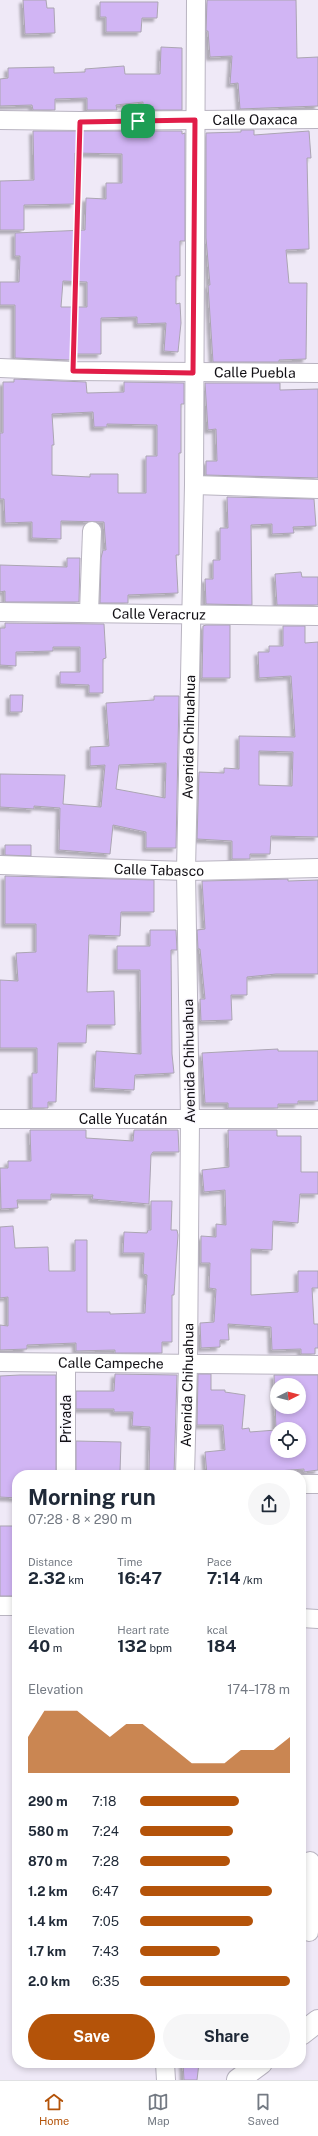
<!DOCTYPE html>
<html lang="en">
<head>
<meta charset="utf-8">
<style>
  :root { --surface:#fff; --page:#f6f6f7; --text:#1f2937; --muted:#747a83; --line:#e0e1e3; --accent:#b45309 }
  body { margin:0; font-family:"Public Sans",sans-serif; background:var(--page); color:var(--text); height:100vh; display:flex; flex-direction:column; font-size:15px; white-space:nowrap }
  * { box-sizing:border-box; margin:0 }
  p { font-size:13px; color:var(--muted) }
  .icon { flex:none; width:22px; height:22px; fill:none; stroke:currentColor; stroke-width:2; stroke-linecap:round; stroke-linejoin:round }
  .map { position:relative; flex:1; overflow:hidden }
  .sheet { position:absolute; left:12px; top:1470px; width:294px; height:598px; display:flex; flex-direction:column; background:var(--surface); border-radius:16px; box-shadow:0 2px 6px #0003 }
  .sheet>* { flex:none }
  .needle { width:26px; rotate:84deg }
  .controls { position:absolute; left:270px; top:1378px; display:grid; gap:8px }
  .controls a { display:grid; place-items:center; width:36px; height:36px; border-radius:50%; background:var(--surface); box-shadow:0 2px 6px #0003; font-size:20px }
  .pin { position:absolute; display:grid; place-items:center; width:34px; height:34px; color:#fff; margin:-17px; border-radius:8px; box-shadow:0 2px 6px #0006 }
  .round { display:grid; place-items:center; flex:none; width:42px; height:42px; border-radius:21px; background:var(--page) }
  .overview { display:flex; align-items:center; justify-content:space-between; height:68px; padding:0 16px }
  h1 { font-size:22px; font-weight:700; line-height:30px }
  .metrics { display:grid; grid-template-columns:repeat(3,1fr); gap:6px; height:68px; padding:4px 16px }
  .metrics div { display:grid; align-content:center }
  .metrics b { font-size:17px; font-weight:700 }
  .metrics small { font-size:11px; font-weight:400 }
  .metrics p { font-size:11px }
  .chart { height:112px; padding:8px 16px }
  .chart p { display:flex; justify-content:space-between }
  .chart svg { width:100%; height:72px; margin-top:4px; fill:var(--accent); opacity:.7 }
  .button { display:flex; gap:8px; margin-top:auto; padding:8px 16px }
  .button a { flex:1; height:46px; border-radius:24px; background:var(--accent); color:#fff; font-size:16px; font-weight:700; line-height:46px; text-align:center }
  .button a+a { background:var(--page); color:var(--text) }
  ul { padding:0 16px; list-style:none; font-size:13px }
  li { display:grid; grid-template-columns:64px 48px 1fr; align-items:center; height:30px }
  li i { height:10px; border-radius:5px; background:var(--accent) }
  .menu { display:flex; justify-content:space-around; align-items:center; height:56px; border-top:1px solid var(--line); background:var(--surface); font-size:11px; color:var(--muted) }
  .menu a { display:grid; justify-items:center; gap:2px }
  .menu .current { color:var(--accent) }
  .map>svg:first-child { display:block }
  .building { fill:#d1b5f4; stroke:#aba5b2; fill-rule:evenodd; filter:url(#shadow) }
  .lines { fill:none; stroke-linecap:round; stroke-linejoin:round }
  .minor-casing { stroke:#b9b4c1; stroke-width:20 }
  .tertiary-casing { stroke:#b9b4c1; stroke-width:24 }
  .path { stroke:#79757f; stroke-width:2.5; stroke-dasharray:2 2; stroke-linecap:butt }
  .minor { stroke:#fff; stroke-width:18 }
  .tertiary { stroke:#fff; stroke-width:22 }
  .route-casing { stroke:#fff; stroke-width:8 }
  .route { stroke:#e11d48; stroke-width:5 }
  .labels { text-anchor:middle; stroke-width:3; stroke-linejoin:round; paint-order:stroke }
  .street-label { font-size:14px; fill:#110f14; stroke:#faf8fe }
</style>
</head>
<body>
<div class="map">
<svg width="318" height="2080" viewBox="0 0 318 2080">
  <defs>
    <filter id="shadow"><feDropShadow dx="-3.5" dy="3.5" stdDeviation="1" flood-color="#0004"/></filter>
  </defs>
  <rect width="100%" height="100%" fill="#efe9f7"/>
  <g class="building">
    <polygon points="23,0 46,0 47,8 54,8 55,33 25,34"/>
    <polygon points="207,0 296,0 297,58 318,57 318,106 240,109 238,83 230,84 232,56 210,57 208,31 206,31"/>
    <polygon points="100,2 158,2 157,18 142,18 141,32 106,32 106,17 100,17"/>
    <polygon points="161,47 182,48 182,110 143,110 143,102 116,105 117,110 87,110 87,98 55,99 55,110 33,110 32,105 0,106 0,79 8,78 8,68 54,67 54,73 85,72 85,69 124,66 125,74 160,74"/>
    <polygon points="241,130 254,130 254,135 309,131 311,158 307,158 309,249 286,250 289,283 307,283 306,359 279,360 279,362 213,362 208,285 210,285 206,238 206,133 241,132"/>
    <path d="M 33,131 L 182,131 L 182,134 L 185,133 L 185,241 L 180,241 L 180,276 L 176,276 L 176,304 L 180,303 L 181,323 L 178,352 L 164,351 L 166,323 L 137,324 L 137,317 L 101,318 L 101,354 L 71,354 L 71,360 L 15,358 L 15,305 L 0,305 L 0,282 L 19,282 L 20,256 L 15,256 L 15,233 L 85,230 L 86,198 L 106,199 L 106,183 L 122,183 L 122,154 L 75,153 L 74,204 L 24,205 L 24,230 L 0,230 L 0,181 L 34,180 ZM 63,281 L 87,282 L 87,307 L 61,307 Z"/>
    <path d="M 14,379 L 86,382 L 87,393 L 124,392 L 124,382 L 184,383 L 184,404 L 181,404 L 181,453 L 179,453 L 179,555 L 176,555 L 178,593 L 128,595 L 128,603 L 100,603 L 101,558 L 103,550 L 106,550 L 104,522 L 61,521 L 61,539 L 32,538 L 32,522 L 5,523 L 4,499 L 0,499 L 0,433 L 3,433 L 3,382 L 14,382 ZM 93,412 L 94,427 L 107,427 L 107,424 L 157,425 L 157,456 L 146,456 L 146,493 L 118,493 L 118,474 L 90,474 L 90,477 L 52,475 L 52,445 L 54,445 L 52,414 Z"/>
    <polygon points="205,383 280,383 280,390 318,389 318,478 206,475 206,461 217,461 216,429 208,430"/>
    <polygon points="227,497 314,499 316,526 293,527 294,533 272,534 272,524 251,525 252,605 206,604 205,579 213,579 213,560 220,560 220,528 228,528"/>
    <polygon points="67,558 80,558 79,602 5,602 5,591 0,592 0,565 67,567"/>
    <polygon points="301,572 302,577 318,577 318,605 277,605 275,574"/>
    <polygon points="5,623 104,624 106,658 103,659 103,693 89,693 89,685 60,684 60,672 80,672 80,647 53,647 53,651 16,652 16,666 0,665 0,628 5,628"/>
    <polygon points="206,625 230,625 230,678 202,678 203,626"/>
    <path d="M 283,626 L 305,626 L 305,643 L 318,642 L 318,837 L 271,836 L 270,854 L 250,854 L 250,859 L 232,859 L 232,841 L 197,839 L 199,772 L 224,773 L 224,768 L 239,769 L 239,736 L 295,737 L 291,676 L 259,678 L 258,652 L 269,652 L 269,646 L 283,646 ZM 259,751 L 293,752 L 292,786 L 259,785 Z"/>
    <polygon points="10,695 23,695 22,712 10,712"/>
    <path d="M 154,696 L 179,696 L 176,848 L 146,848 L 146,832 L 113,825 L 110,854 L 59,850 L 60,808 L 34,806 L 34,809 L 0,807 L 0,774 L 65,775 L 63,804 L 101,807 L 105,765 L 90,766 L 90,747 L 109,746 L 106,703 L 154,700 ZM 166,763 L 165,798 L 116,789 L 119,765 Z"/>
    <polygon points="5,845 31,845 31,856 5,855"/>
    <polygon points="5,876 154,880 154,912 121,912 120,936 89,935 87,992 114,991 115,1025 87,1025 86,1043 58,1043 56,1102 48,1102 48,1108 32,1108 32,1073 37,1073 37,1048 0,1048 0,980 18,981 16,953 36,952 36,924 5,924"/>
    <polygon points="288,879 288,881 318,880 318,974 276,974 247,977 247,995 231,995 232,1020 201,1021 200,999 205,999 200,949 198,949 197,930 205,929 202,881"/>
    <polygon points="150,930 176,930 177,950 171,950 172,1054 174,1073 135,1075 134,1090 94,1088 96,1051 141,1054 140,970 117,970 117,946 150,946"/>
    <polygon points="278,1049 278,1051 318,1051 318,1101 298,1101 298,1104 278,1104 278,1108 228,1108 228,1103 205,1103 202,1053"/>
    <polygon points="30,1130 86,1130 86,1138 133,1141 134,1130 178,1130 179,1152 153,1152 151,1155 149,1204 92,1199 93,1195 51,1194 51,1200 17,1200 18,1208 1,1209 0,1168 8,1168 8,1161 31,1161"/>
    <polygon points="228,1130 277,1130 277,1136 301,1136 301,1172 318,1172 318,1194 300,1194 298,1223 273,1221 272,1250 251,1249 251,1295 298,1292 298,1271 318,1271 318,1288 312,1288 314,1324 318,1324 318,1348 315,1348 315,1354 301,1354 301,1349 272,1350 271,1327 228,1324 229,1340 220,1340 220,1347 201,1348 200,1323 214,1322 216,1289 209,1288 210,1263 201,1263 201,1236 216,1237 216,1224 226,1225 225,1190 204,1192 202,1170 229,1167"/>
    <polygon points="151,1201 172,1201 171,1230 177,1230 178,1235 174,1295 172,1295 172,1342 162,1342 162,1353 115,1353 115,1350 76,1351 76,1343 27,1345 27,1349 0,1350 0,1325 8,1326 8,1297 0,1298 0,1227 13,1226 15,1248 48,1247 49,1271 75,1271 75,1240 87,1240 87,1312 110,1312 110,1314 145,1313 147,1275 143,1274 144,1253 123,1253 124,1232 147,1233 148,1230 151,1230"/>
    <polygon points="115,1374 177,1375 174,1475 153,1475 154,1473 149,1473 150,1427 132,1426 133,1412 114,1412 114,1409 76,1409 76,1391 114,1391"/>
    <path d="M 198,1374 L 211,1374 L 211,1390 L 225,1390 L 225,1392 L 245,1395 L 242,1429 L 249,1428 L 250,1432 L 276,1430 L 274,1375 L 318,1375 L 318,1470 L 304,1472 L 304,1469 L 252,1473 L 252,1475 L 207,1475 L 205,1452 L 225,1450 L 223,1425 L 197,1425 ZM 277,1385 L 299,1385 L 299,1407 L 277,1407 ZM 277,1429 L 299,1429 L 299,1451 L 277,1451 Z"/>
    <polygon points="20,1375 56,1375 56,1475 17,1475 17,1498 0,1497 0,1376"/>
    <polygon points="76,1441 121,1442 120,1472 76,1471"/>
    <rect x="0" y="1526" width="17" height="70"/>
    <polygon points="183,2063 199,2063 197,2080 184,2080"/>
  </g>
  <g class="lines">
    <g class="minor-casing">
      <g id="minor">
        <path id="s1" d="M 0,120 L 80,121 L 318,119"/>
        <path id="s2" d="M 0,368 L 73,371 L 318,373"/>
        <polyline points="194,485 318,489"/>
        <path id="s3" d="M 0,612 L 318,616"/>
        <polyline points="89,612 92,531"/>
        <path id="s4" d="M 0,865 L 186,871 L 318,868"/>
        <path id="s5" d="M 0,1119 L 318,1119"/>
        <path id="s6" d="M 0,1362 L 318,1365"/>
        <polyline points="66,1475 66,1363"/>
        <path id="s7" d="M 185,1475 L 188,1364 L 190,1119 L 186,871 L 194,485 L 196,0"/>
        <polyline points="301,1484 318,1484"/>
        <polyline points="0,1606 17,1606"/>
        <polyline points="301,1618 318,1619"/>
        <polyline points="309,1932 310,1861"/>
        <polyline points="165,2063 166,2080"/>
      </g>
    </g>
    <g class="tertiary-casing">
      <g id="tertiary">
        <polyline points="301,2034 318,2021"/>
        <polyline points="238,2080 261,2063"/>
      </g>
    </g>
    <polyline class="path" points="73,355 80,138"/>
    <use href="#minor" class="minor"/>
    <use href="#tertiary" class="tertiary"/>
  </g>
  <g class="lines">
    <g class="route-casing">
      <polygon id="route" points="195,120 193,373 73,371 80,122"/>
    </g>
    <use href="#route" class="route"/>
  </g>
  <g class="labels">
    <g class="street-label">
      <text dy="5" stroke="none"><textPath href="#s1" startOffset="255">Calle Oaxaca</textPath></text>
      <text dy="5" stroke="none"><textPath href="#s2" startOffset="255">Calle Puebla</textPath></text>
      <text dy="5" stroke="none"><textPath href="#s3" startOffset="159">Calle Veracruz</textPath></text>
      <text dy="5" stroke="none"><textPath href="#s7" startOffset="738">Avenida Chihuahua</textPath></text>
      <text dy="5" stroke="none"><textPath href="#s4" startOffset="159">Calle Tabasco</textPath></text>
      <text transform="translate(189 1061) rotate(-91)" y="5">Avenida Chihuahua</text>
      <text dy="5" stroke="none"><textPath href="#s5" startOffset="123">Calle Yucatán</textPath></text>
      <text dy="5" stroke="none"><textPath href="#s6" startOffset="111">Calle Campeche</textPath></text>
      <text dy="5" stroke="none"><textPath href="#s7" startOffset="90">Avenida Chihuahua</textPath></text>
      <text transform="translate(66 1419) rotate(-90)" y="5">Privada</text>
    </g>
  </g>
</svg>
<div class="controls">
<a><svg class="needle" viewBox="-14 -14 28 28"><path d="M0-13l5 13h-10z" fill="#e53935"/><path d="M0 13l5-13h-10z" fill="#747a83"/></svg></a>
<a><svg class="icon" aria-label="locate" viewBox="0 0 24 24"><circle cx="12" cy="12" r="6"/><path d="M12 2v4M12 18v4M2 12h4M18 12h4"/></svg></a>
</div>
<div class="pin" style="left:138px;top:121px;background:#1e9e55"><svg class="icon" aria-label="arrive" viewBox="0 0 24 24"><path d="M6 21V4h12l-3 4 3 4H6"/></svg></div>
<section class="sheet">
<div class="overview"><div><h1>Morning run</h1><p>07:28 · 8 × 290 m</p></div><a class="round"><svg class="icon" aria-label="share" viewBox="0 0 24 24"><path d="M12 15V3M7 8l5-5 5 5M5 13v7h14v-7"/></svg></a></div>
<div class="metrics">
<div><p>Distance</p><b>2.32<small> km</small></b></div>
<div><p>Time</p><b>16:47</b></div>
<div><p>Pace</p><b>7:14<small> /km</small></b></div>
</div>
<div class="metrics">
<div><p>Elevation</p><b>40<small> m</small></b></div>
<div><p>Heart rate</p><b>132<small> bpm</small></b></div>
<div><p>kcal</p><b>184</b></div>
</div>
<div class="chart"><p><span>Elevation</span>174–178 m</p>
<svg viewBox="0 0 160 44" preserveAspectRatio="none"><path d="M0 44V22L10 6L20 6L30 6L40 14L50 22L60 14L70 14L80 22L90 30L100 38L110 38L120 38L130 30L140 30L150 30L160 22V44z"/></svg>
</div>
<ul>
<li><b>290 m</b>7:18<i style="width:66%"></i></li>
<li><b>580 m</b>7:24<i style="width:62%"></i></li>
<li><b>870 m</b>7:28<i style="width:60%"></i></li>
<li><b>1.2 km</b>6:47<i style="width:88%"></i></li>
<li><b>1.4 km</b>7:05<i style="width:75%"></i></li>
<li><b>1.7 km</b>7:43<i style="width:53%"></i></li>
<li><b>2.0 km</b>6:35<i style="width:100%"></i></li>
</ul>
<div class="button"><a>Save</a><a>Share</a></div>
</section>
</div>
<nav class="menu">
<a class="current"><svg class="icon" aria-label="home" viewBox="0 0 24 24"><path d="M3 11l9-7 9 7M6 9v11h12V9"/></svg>Home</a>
<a><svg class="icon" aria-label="map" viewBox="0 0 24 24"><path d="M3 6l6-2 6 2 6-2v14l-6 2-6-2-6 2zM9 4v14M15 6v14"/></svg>Map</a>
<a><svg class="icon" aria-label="saved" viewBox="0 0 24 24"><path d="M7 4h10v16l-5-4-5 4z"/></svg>Saved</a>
</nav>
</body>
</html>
